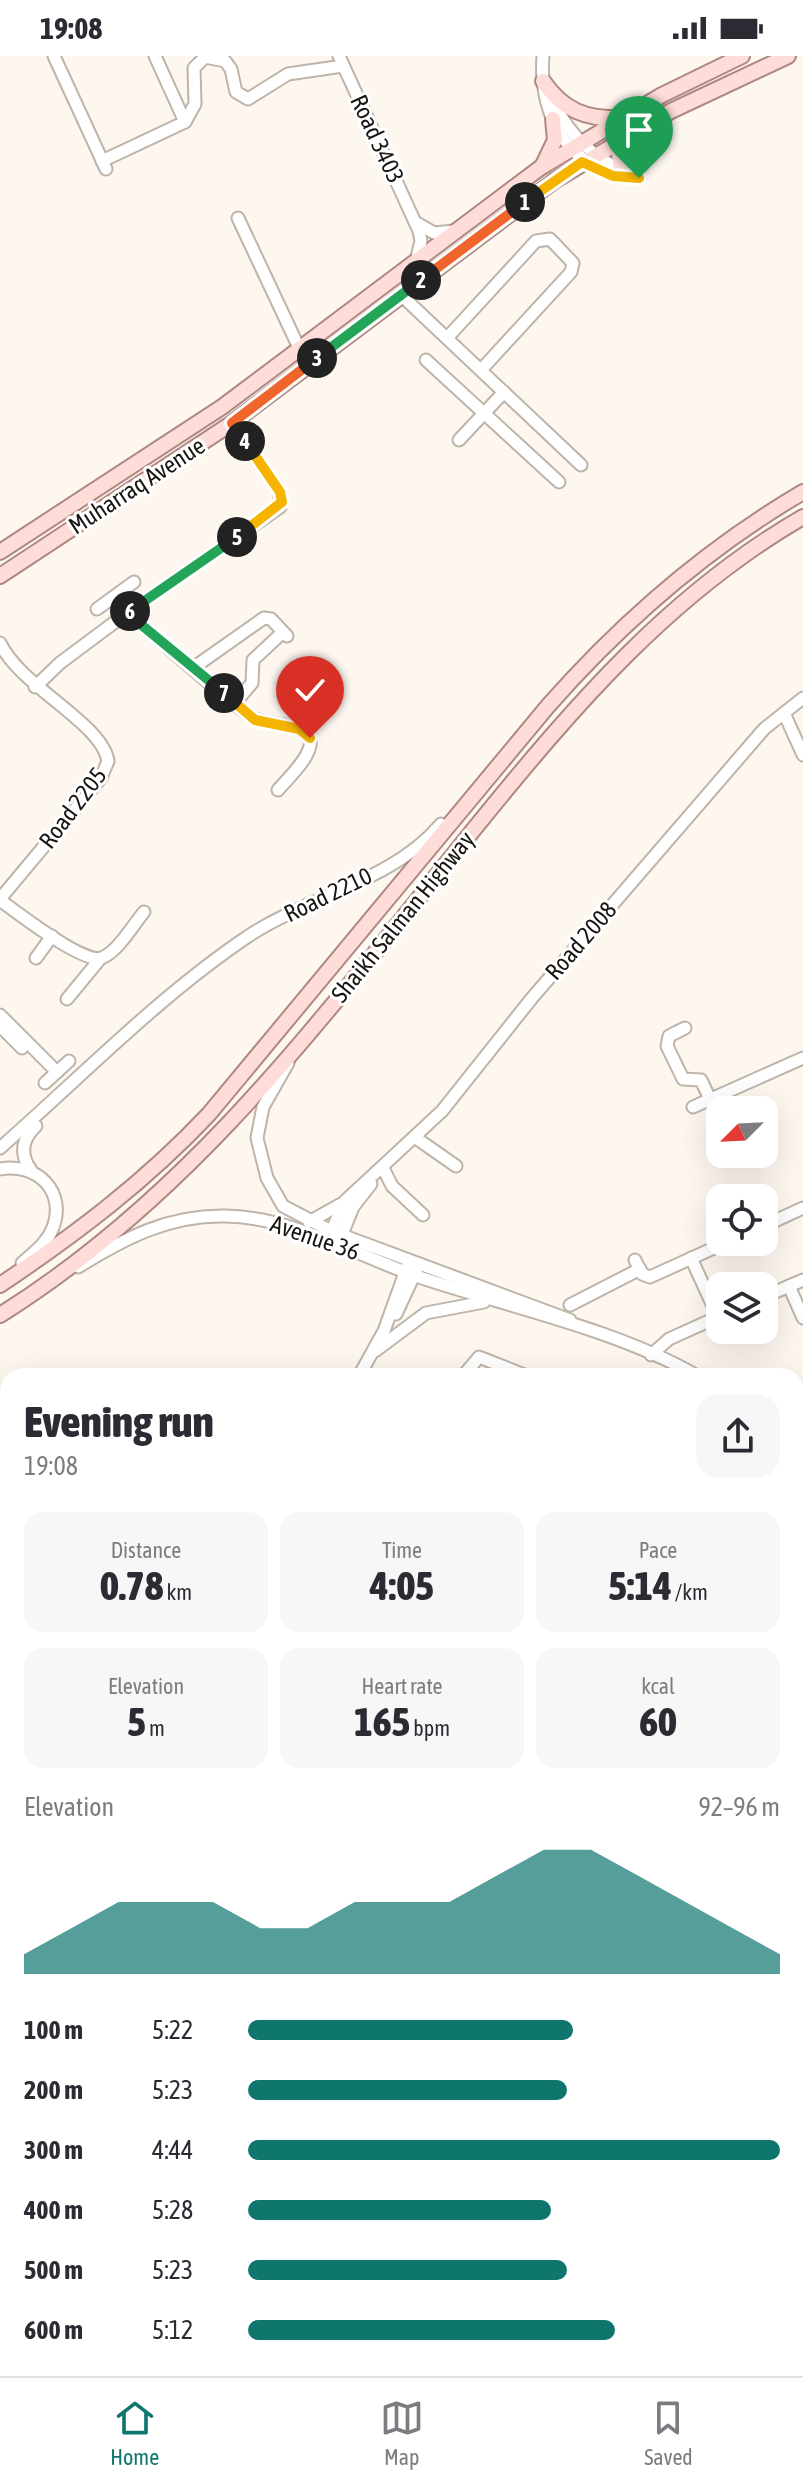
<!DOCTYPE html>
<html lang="en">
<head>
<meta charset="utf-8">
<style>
  :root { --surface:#fff; --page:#f7f7f7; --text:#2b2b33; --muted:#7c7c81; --line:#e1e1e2; --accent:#0f766e }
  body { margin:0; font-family:"Asap Condensed",sans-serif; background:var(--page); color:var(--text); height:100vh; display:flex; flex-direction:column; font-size:30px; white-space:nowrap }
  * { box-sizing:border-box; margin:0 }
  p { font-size:26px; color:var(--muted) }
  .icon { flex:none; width:44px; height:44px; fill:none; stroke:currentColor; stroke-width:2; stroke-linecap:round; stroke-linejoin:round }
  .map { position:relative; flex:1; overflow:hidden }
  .side { position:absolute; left:0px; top:1312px; width:804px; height:1008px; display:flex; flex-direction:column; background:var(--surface); border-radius:24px 24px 0 0; box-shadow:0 8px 32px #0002 }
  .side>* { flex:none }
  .needle { width:52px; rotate:246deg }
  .controls { position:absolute; left:706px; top:1040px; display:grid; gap:16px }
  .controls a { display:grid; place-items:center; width:72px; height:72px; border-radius:16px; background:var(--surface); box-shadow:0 8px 32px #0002; font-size:40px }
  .pin { position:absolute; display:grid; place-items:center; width:68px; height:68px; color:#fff; margin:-82px -34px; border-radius:50% 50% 50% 0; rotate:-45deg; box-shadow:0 0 8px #0007 }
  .pin .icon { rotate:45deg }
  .km { position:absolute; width:40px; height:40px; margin:-20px; border-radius:50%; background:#222; color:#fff; font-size:22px; line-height:40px; text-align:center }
  .round { display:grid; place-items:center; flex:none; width:84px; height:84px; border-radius:24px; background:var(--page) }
  .overview { display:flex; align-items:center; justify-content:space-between; height:136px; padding:0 24px }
  h1 { font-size:44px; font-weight:800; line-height:60px }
  .figures { display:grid; grid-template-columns:repeat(3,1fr); gap:12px; height:136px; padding:8px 24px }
  .figures div { display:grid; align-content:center; border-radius:20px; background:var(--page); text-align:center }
  .figures b { font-size:40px; font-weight:800 }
  .figures small { font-size:22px; font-weight:400 }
  .figures p { font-size:22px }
  .chart { height:224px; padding:16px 24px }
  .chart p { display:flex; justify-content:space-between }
  .chart svg { width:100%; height:144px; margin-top:8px; fill:var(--accent); opacity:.7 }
  ul { padding:0 24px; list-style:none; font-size:26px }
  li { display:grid; grid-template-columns:128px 96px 1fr; align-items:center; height:60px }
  li i { height:20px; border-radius:10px; background:var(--accent) }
  .status { display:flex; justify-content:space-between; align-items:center; height:56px; padding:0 40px; background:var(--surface); direction:ltr }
  .status svg { height:22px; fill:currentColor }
  .menu { display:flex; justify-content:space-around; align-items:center; height:112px; border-top:2px solid var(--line); background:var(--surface); font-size:22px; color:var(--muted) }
  .menu a { display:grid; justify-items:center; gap:4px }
  .menu .active { color:var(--accent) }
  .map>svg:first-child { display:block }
  .green { fill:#ceebc6 }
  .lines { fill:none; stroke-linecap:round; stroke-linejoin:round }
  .minor-casing { stroke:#beb4a9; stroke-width:15 }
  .major-casing { stroke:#ae8983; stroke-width:18 }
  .minor { stroke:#fff; stroke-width:11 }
  .major { stroke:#feddd9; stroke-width:14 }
  .split-1-casing { stroke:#fff; stroke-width:16 }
  .split-2-casing { stroke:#fff; stroke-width:16 }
  .split-3-casing { stroke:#fff; stroke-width:16 }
  .split-4-casing { stroke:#fff; stroke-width:16 }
  .split-5-casing { stroke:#fff; stroke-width:16 }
  .split-6-casing { stroke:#fff; stroke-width:16 }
  .split-7-casing { stroke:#fff; stroke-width:16 }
  .split-8-casing { stroke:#fff; stroke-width:16 }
  .split-1 { stroke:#f5b400; stroke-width:10 }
  .split-2 { stroke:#f0652b; stroke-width:10 }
  .split-3 { stroke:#22a559; stroke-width:10 }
  .split-4 { stroke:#f0652b; stroke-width:10 }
  .split-5 { stroke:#f5b400; stroke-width:10 }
  .split-6 { stroke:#22a559; stroke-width:10 }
  .split-7 { stroke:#22a559; stroke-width:10 }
  .split-8 { stroke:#f5b400; stroke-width:10 }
  .labels { text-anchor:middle; stroke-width:6; stroke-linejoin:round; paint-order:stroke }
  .street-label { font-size:24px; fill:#191511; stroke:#fff }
</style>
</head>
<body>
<div class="status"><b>19:08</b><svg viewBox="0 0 49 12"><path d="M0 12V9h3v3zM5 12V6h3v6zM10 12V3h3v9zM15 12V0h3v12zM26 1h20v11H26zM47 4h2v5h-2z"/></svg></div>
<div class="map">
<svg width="803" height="2320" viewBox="0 0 803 2320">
  <rect width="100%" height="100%" fill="#fef7f0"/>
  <polygon class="green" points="8,1456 8,1501 0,1505 0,1459"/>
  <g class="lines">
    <g class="minor-casing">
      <g id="minor">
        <polyline points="54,0 106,113"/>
        <polyline points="155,0 185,66"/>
        <polyline points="339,0 419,175 421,185 416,205"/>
        <path d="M 543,0 C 538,64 573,119 639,122"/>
        <path d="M 553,46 C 571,81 592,101 628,117"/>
        <polyline points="102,105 185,66 195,48 194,12 205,1 225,5 231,13 236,36 248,43 288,18 343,10"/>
        <polyline points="238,162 300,294 310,307"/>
        <polyline points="415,166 434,177 454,175"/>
        <polyline points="401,239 581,409"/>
        <polyline points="447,282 536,185 550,183 573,207 571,216 481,314"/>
        <polyline points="426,304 559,426"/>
        <polyline points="459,384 504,336"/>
        <polyline points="97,553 134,526"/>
        <path d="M 127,557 C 168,591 208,628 250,660 C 264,671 305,665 310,683 C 314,699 287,723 278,734"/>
        <path d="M 0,587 C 21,631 102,667 108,705 L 101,722 L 0,843"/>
        <polyline points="193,612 264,562 271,563 287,580"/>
        <polyline points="35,631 60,607 127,557 280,451 280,436 232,367"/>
        <polyline points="235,647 252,627 253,604 283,576"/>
        <polyline points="784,657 803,699"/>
        <path d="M 0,844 C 16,856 84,908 101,902 C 117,897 133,869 144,856"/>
        <polyline points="36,902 52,880"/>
        <polyline points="67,943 100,903"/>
        <polyline points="0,959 57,1016"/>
        <polyline points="0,970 22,992"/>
        <polyline points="685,972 669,980 667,990 683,1023 701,1024 710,1043"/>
        <polyline points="288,1007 263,1051 257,1082 267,1122 283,1150 331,1175 570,1264"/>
        <polyline points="45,1027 69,1005"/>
        <polyline points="693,1051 803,1002"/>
        <polyline points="416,1082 456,1110"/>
        <path d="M 0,1092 C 80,1022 158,941 247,881 C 308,840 392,826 441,768"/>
        <polyline points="383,1112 392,1130 423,1159"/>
        <path d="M 0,1113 C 37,1106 68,1136 52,1174 C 46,1188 33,1197 22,1207"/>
        <path d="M 31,1114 C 19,1098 22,1083 36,1070"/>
        <polyline points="309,1166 341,1148"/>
        <polyline points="764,1170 803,1152"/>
        <polyline points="327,1185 345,1145 442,1055 532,942 764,673 803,642"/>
        <polyline points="339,1186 353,1151 371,1128"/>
        <polyline points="691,1202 718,1261"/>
        <polyline points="635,1204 642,1218 650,1221 727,1186"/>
        <path d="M 78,1211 C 125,1182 168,1159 225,1160 C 292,1161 354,1198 416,1220 C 504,1250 617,1273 697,1320"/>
        <polyline points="789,1230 803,1262"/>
        <polyline points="764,1241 803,1224"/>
        <polyline points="570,1249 640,1213"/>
        <polyline points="396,1258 416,1215"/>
        <polyline points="375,1295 426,1257 484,1246"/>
        <polyline points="651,1299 669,1283 720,1260"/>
        <polyline points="359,1320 384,1275 407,1211"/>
        <polyline points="463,1320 479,1301 527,1320"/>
        <polyline points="796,1414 803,1424"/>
        <polyline points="0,1534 8,1531"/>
        <polyline points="0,1596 8,1592"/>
        <polyline points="796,1603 803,1600"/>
        <polyline points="0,1700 8,1697"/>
        <polyline points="796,1706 803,1703"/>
        <polyline points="8,1802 1,1810 8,1830"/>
        <polyline points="796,1819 803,1835"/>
        <polyline points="796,1853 803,1850"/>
        <polyline points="796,1947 803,1944"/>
        <polyline points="0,1964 8,1975"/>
        <polyline points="796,2029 803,2026"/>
        <polyline points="796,2095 803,2092"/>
        <polyline points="796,2171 803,2168"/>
        <polyline points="796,2245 803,2242"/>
        <polyline points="796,2261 803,2276"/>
        <polyline points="796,2302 803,2299"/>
        <polyline points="258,2312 262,2320"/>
        <polyline points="545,2312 549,2320"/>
        <polyline points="707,2312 711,2320"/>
        <polyline points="87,2320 106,2312"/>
        <polyline points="756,2320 774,2312"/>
      </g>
    </g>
    <g class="major-casing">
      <g id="major">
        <path d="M 543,25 C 563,55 588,64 623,62"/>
        <polyline points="543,109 555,84 553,63"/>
        <polyline points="621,114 619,97 625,80"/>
        <polyline points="0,496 222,351 540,112 662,39 742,0"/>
        <polyline points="0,520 232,367 554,125 671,55 788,0"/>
        <path d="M 0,1229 C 76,1178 146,1125 209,1058 L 548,650 C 622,566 706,493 803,436"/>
        <path d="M 0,1259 C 200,1134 333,947 479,767 C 574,650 671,537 803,461"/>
      </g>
    </g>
    <use href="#minor" class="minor"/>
    <use href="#major" class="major"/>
  </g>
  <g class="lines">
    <g class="split-1-casing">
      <polyline id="split-1" points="525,146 582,106 613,120 639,122"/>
    </g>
    <g class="split-2-casing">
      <polyline id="split-2" points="421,224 525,146"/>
    </g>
    <g class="split-3-casing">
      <polyline id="split-3" points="317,302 421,224"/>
    </g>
    <g class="split-4-casing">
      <polyline id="split-4" points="245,385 232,367 317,302"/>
    </g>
    <g class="split-5-casing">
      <polyline id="split-5" points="237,481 282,446 280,436 245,385"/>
    </g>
    <g class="split-6-casing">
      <polyline id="split-6" points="130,555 237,481"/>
    </g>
    <g class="split-7-casing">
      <polyline id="split-7" points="130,555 127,557 224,637"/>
    </g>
    <g class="split-8-casing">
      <polyline id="split-8" points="224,637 255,664 299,673 310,682"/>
    </g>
    <use href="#split-1" class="split-1"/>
    <use href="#split-2" class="split-2"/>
    <use href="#split-3" class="split-3"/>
    <use href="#split-4" class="split-4"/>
    <use href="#split-5" class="split-5"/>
    <use href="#split-6" class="split-6"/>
    <use href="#split-7" class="split-7"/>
    <use href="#split-8" class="split-8"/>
  </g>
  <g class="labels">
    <g class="street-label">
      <text transform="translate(377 83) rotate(65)" y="8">Road 3403</text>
      <text transform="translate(137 430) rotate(-33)" y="8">Muharraq Avenue</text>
      <text transform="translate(73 752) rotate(-53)" y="8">Road 2205</text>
      <text transform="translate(328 839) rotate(-26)" y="8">Road 2210</text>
      <text transform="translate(403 861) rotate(-51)" y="8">Shaikh Salman Highway</text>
      <text transform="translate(581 885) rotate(-49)" y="8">Road 2008</text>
      <text transform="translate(315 1182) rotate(19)" y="8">Avenue 36</text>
    </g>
  </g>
</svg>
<div class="controls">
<a><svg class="needle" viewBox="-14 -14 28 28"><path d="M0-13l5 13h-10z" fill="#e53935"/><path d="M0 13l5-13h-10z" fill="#7c7c81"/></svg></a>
<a><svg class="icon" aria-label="locate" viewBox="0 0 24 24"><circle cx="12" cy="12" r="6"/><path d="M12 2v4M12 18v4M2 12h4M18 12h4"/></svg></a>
<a><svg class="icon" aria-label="layers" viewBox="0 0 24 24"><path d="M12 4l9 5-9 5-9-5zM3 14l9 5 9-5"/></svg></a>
</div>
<div class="pin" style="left:639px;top:122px;background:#1e9e55"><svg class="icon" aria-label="arrive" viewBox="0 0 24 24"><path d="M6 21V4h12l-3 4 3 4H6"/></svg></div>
<div class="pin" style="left:310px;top:682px;background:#d93025"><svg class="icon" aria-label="check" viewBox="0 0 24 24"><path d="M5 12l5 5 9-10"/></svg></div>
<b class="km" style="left:525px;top:146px">1</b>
<b class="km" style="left:421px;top:224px">2</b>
<b class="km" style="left:317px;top:302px">3</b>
<b class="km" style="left:245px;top:385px">4</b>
<b class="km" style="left:237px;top:481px">5</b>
<b class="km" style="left:130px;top:555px">6</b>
<b class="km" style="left:224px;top:637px">7</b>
<section class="side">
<div class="overview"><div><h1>Evening run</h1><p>19:08</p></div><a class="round"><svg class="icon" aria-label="share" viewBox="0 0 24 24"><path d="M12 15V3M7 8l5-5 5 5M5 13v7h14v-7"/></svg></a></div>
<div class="figures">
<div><p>Distance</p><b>0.78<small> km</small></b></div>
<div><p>Time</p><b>4:05</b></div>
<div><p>Pace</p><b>5:14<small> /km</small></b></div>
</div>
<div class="figures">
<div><p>Elevation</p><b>5<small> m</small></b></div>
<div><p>Heart rate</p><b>165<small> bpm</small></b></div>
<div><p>kcal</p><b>60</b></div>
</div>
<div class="chart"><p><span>Elevation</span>92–96 m</p>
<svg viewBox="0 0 160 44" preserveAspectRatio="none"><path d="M0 44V38L10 30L20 22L30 22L40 22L50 30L60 30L70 22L80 22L90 22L100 14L110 6L120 6L130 14L140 22L150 30L160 38V44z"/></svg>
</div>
<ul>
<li><b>100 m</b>5:22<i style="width:61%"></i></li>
<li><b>200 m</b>5:23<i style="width:60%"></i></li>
<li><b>300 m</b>4:44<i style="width:100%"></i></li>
<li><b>400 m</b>5:28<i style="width:57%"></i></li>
<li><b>500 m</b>5:23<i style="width:60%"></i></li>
<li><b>600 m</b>5:12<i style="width:69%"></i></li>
</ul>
</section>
</div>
<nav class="menu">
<a class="active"><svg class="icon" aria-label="home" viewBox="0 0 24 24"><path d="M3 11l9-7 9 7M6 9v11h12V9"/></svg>Home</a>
<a><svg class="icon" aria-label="map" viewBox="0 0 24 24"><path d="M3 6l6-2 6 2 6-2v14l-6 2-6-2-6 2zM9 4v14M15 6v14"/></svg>Map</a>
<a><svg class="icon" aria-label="saved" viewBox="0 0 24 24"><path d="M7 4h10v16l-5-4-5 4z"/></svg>Saved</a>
</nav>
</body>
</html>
